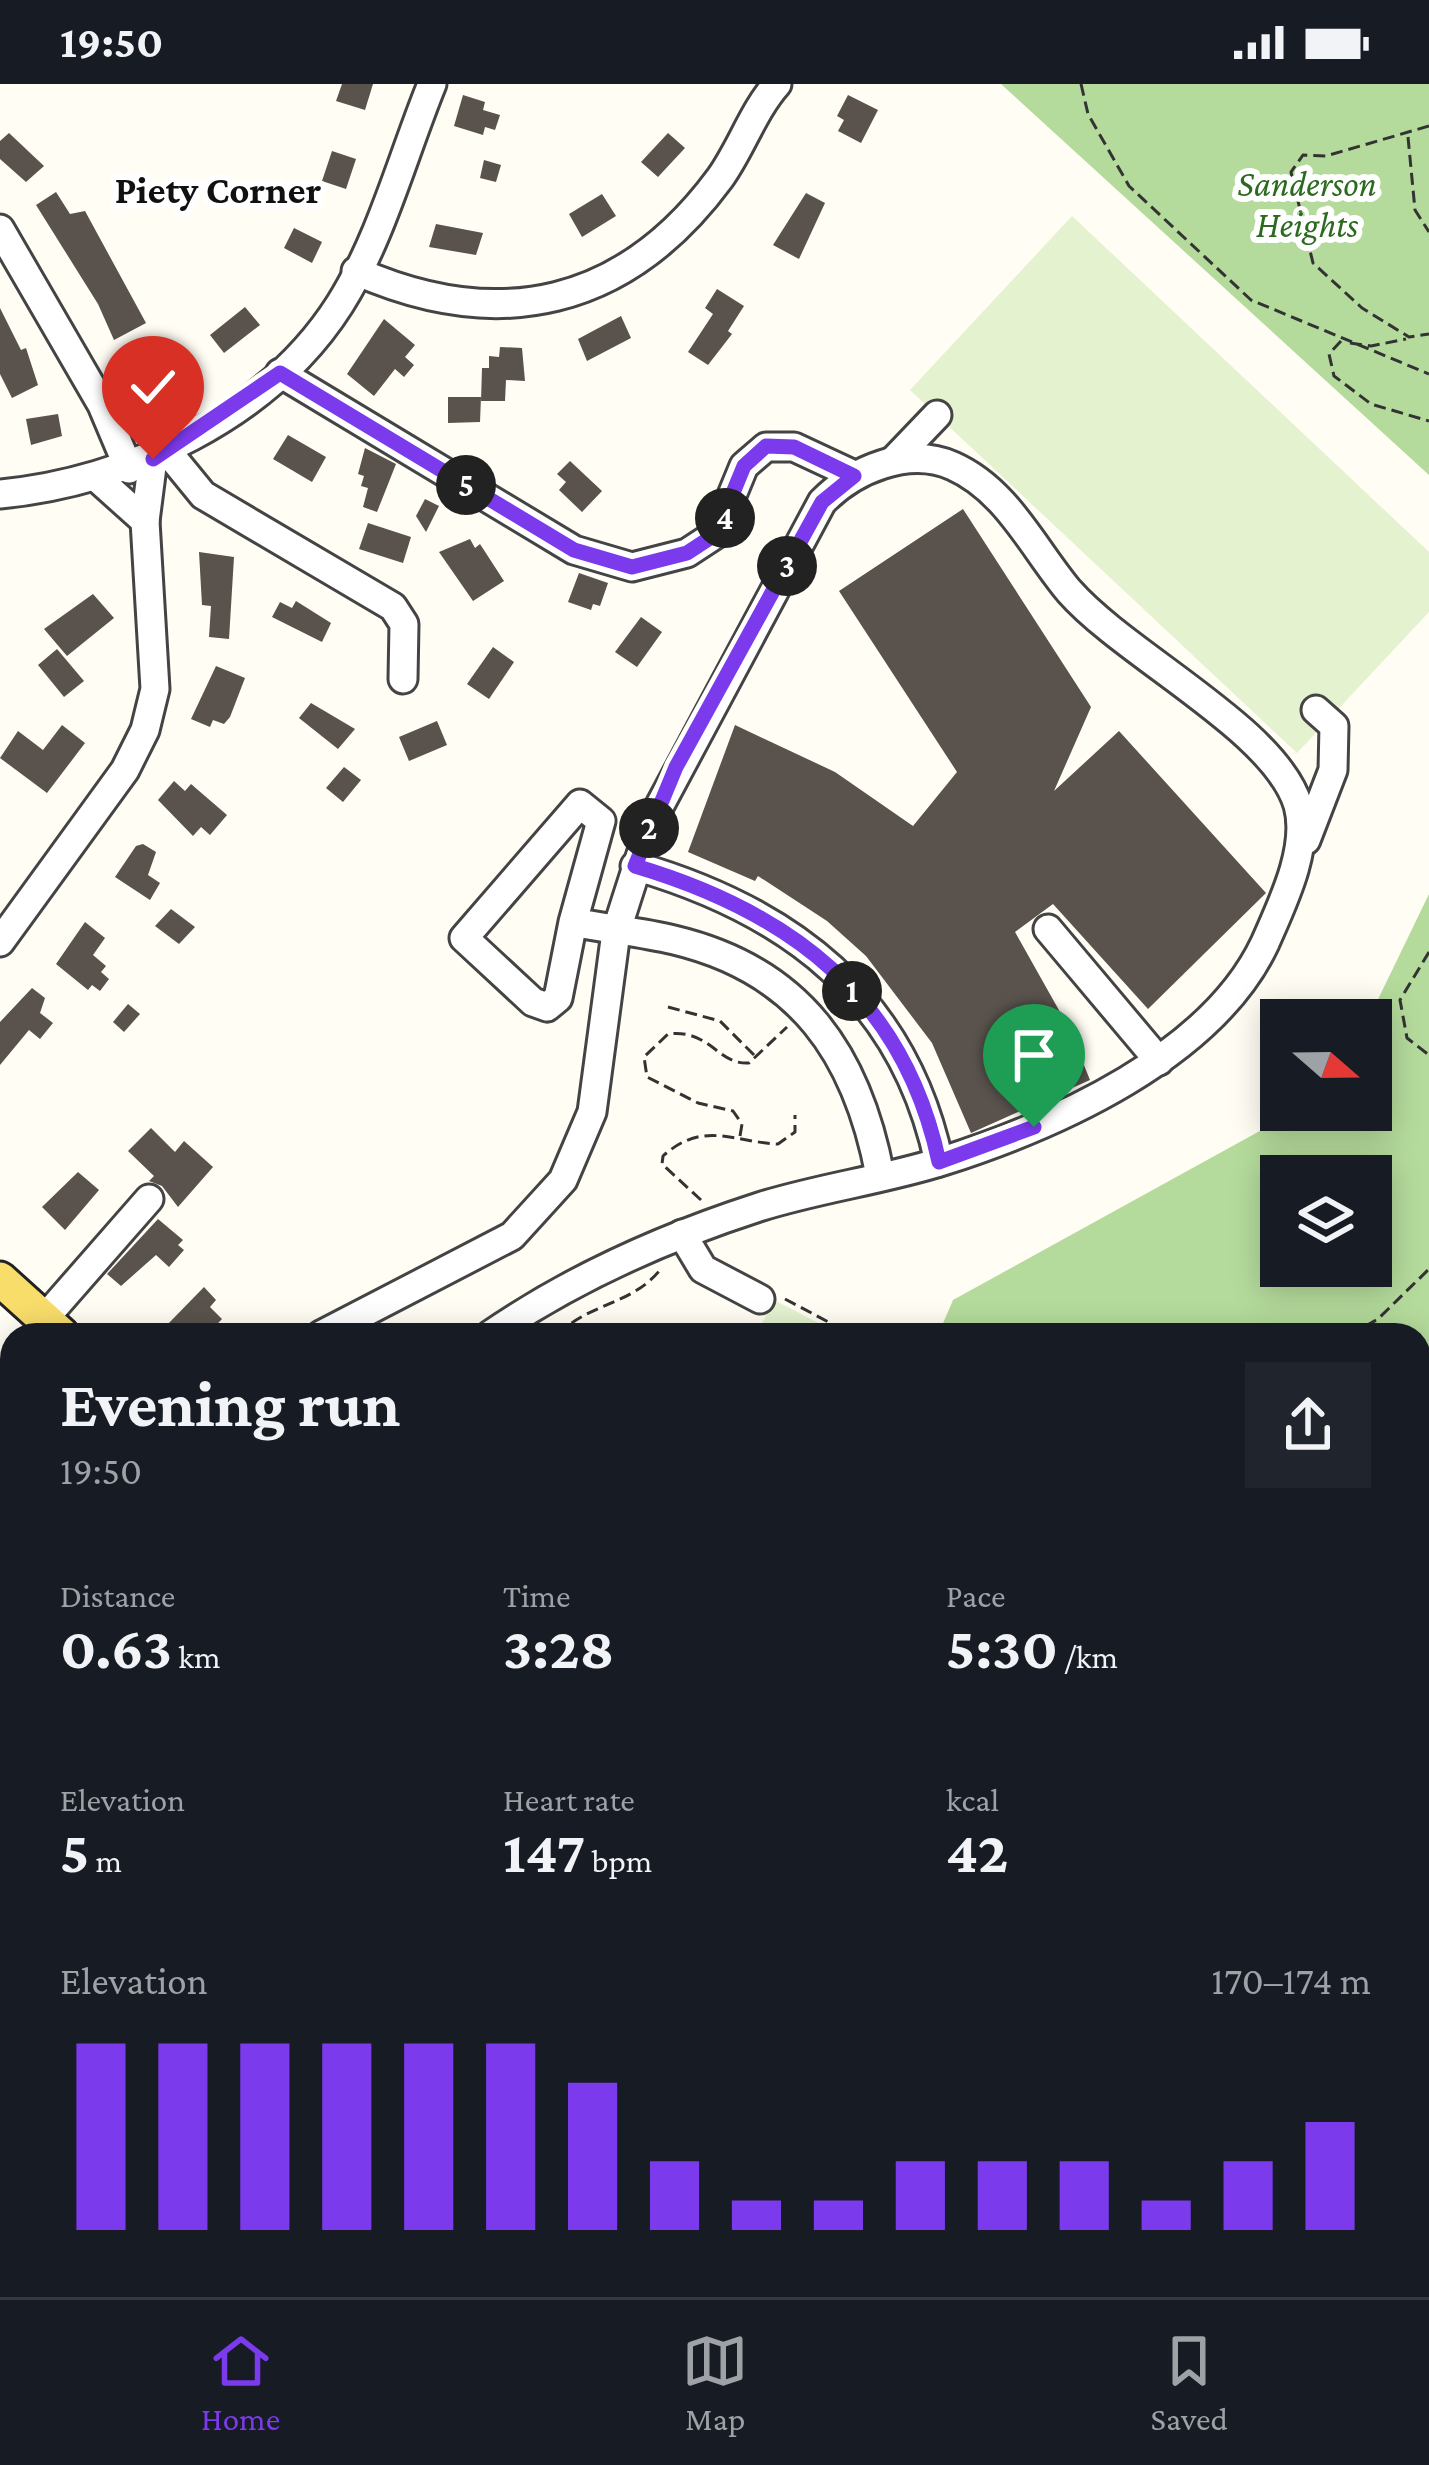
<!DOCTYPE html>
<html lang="en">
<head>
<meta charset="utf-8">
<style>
  :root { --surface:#171b24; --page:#20242c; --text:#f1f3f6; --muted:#9ea1a6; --line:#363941; --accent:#7c3aed }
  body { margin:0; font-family:"Crimson Pro",serif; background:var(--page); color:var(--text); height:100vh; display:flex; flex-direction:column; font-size:45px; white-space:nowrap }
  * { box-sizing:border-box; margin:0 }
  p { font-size:39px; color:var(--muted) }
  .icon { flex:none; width:66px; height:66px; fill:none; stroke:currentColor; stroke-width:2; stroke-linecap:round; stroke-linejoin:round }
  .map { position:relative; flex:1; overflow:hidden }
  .panel { position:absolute; left:0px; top:1239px; width:1431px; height:975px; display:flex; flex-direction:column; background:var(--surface); border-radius:36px 36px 0 0; box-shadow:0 6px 30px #0003 }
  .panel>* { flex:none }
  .needle { width:78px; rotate:110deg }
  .fabs { position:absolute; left:1260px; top:915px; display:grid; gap:24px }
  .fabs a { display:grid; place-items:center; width:132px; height:132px; border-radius:0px; background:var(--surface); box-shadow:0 6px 30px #0003; font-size:60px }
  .pin { position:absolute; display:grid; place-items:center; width:102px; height:102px; color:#fff; margin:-123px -51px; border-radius:50% 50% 50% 0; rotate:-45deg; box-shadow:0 0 12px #0007 }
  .pin .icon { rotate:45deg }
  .km { position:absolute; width:60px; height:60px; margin:-30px; border-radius:50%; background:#222; color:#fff; font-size:33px; line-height:60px; text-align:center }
  .round { display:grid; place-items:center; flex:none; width:126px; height:126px; border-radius:0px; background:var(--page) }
  .summary { display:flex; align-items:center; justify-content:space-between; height:204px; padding:0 60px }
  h1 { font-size:66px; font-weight:700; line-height:90px }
  .figures { display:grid; grid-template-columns:repeat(3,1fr); gap:18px; height:204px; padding:12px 60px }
  .figures div { display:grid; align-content:center }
  .figures b { font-size:60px; font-weight:700 }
  .figures small { font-size:33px; font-weight:400 }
  .figures p { font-size:33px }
  .chart { height:336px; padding:24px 60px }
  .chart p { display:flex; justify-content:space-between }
  .chart svg { width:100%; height:216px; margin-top:12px; stroke:var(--accent); stroke-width:6 }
  .status { display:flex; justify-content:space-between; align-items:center; height:84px; padding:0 60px; background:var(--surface); direction:ltr }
  .status svg { height:33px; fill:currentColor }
  .tabs { display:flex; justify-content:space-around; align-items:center; height:168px; border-top:3px solid var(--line); background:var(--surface); font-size:33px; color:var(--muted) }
  .tabs a { display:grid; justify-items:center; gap:6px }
  .tabs .selected { color:var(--accent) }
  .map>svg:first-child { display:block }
  .green { fill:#d2ebbd }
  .forest { fill:#b5db9c; fill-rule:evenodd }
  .pitch { fill:#e4f2cf }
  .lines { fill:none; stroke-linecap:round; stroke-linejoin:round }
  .stream { stroke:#3f8ece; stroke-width:6 }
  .building { fill:#59524d }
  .minor-casing { stroke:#444; stroke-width:33 }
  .major-casing { stroke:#222; stroke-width:39 }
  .path { stroke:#333; stroke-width:3; stroke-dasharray:12 6; stroke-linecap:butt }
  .minor { stroke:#fff; stroke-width:27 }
  .major { stroke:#f8dd6b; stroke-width:33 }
  .route-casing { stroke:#fff; stroke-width:24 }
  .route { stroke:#7c3aed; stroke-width:15 }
  .labels { text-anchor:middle; stroke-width:12; stroke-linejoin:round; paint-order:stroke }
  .park-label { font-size:36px; font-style:italic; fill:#2b6a1f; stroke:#fff }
  .neighbourhood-label { font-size:39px; font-weight:bold; fill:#111; stroke:#fff }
</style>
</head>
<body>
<div class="status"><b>19:50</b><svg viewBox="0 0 49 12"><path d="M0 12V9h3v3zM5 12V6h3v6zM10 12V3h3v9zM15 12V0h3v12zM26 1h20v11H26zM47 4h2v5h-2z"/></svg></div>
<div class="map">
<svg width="1429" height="2213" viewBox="0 0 1429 2213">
  <rect width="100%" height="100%" fill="#fffdf4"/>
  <g class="green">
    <polygon points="0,1372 12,1376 12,1503 0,1501"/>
    <polygon points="724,2202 856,2202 863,2213 722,2213"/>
  </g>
  <g class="forest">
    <polygon points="1001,0 1429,0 1429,391"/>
    <path d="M 1429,810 L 1429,2159 L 1419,2151 L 1419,1251 L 938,1251 L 953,1216 L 1298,1026 L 1371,1026 L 1368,936 ZM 1371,1092 L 1371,1182 L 1281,1182 L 1281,1092 Z"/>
    <polygon points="0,1785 12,1796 12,2101 0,2103"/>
    <polygon points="0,2152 12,2154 12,2202 280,2202 260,2213 0,2213"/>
    <polygon points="1001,2202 1223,2202 1207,2213 1012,2213"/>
  </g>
  <g class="pitch">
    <polygon points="1072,132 1429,468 1429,528 1297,669 910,306"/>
    <polygon points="774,1216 842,1251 756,1251"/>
  </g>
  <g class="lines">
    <g class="stream">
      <polyline points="0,1469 12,1478"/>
      <polyline points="835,2202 845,2213"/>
    </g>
  </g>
  <g class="building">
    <polygon points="342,0 373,0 365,26 336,17"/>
    <polygon points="463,11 485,18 483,26 500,31 495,46 485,43 483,51 454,42"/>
    <polygon points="848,11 878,26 861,59 838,47 844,36 837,32"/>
    <polygon points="9,49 44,82 26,98 0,75 0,57"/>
    <polygon points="668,49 685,64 658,93 641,78"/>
    <polygon points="332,67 356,75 346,105 322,97"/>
    <polygon points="484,76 501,81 496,98 480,94"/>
    <polygon points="56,108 70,130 85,127 146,239 114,256 98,220 36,121"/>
    <polygon points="806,109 825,119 799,175 773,161"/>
    <polygon points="602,110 616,132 582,153 569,130"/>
    <polygon points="436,140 483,149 476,171 429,163"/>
    <polygon points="294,144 322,158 312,179 284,164"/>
    <polygon points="717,205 744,222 728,247 732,250 708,281 688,268 713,230 705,224"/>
    <polygon points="245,223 260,241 224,269 210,251"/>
    <polygon points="0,224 21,266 26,264 38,301 12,314 0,290"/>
    <polygon points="621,232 631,254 587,277 578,255"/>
    <polygon points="384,235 415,261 405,273 414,281 404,293 395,285 374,312 347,290"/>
    <polygon points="500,263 522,264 525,297 506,296 505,317 481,317 482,284 489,284 489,272 499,273"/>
    <polygon points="180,275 190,289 153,321 138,300"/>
    <polygon points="448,313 481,313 480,338 448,339"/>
    <polygon points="58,330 62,352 31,361 26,335"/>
    <polygon points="288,351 326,373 312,398 273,375"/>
    <polygon points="365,364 396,380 377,428 363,423 368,404 361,402 364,392 358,390"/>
    <polygon points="570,377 602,407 582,428 559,406 566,398 557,390"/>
    <polygon points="425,415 439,422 426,448 416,432"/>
    <polygon points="963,425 1091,623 1054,707 1119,647 1266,809 1148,925 1053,820 1015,848 1069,944 1090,996 971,1049 932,959 866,872 827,837 758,792 755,797 688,768 735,641 835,688 913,742 957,688 839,507"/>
    <polygon points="368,439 411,453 403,479 359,465"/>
    <polygon points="470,455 475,464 480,460 504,497 473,517 439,468"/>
    <polygon points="199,468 234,473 229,555 209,553 211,522 202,521"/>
    <polygon points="579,489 608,499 600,522 593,520 591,526 568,518"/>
    <polygon points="93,510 114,534 67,572 44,545"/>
    <polygon points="296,517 331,539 322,558 272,533 280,518 292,524"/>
    <polygon points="641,533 662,548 637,583 615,568"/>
    <polygon points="493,563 514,578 489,615 467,600"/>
    <polygon points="57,565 84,597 64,613 38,581"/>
    <polygon points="216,582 245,594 230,633 224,640 213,636 210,643 191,635"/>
    <polygon points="311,619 355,645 338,665 299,634"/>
    <polygon points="437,637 447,661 409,677 399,653"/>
    <polygon points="62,641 85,659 47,709 0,674 18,647 43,666"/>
    <polygon points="344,683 361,696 343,718 326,704"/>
    <polygon points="174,697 185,707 191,700 227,731 210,751 201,743 193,752 158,716"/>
    <polygon points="143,760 156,768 148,791 160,799 150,816 115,793 136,762"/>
    <polygon points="171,825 195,843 179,860 155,842"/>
    <polygon points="85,838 105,854 93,871 106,882 101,888 109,895 100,907 92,901 88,906 56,880"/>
    <polygon points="32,904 45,914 40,929 53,939 40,955 29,946 0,981 0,938"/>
    <polygon points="128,920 140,930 124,948 113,938"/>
    <polygon points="151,1044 175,1068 184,1057 213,1083 178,1123 162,1102 149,1097 154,1092 128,1067"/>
    <polygon points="78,1088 99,1106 65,1146 42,1123"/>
    <polygon points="158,1135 183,1156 178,1161 184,1166 169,1183 156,1171 121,1202 107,1190"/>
    <polygon points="204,1203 216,1216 210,1223 222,1235 207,1251 178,1251 167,1241"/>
  </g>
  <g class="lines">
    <g class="minor-casing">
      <g id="minor">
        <polyline points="0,145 102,321 129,385"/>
        <path d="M 356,187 C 499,250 625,223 720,94 C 741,65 753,27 777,0"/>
        <polyline points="280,289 574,466 632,483 687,469 716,450 744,382 766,363 794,363 854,391"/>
        <polyline points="167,367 203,411 393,523 404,540 403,595"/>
        <polyline points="893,377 937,331"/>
        <polyline points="97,394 145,437"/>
        <path d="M 0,410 C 128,398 269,332 340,220 C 381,155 403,71 432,0"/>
        <polyline points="1306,756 1333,686 1334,642 1316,626"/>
        <path d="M 635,782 C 790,827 904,913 939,1078"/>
        <path d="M 573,838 L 558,914 L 547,923 L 533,918 L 464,854 L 580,720 L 601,737 L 573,838 C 607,845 641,848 674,856 C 800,886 857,970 880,1091"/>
        <polyline points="1048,845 1159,977"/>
        <polyline points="0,858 125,686 145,646 155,605 145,437 153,375"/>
        <polyline points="682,1150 703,1185 760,1215"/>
        <polyline points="44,1235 149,1115"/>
        <path d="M 321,1251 L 512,1152 L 563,1096 L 592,1028 L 616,848 L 652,736 L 822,418 C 853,386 908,362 953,382 C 1007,406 1033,464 1069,507 C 1126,572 1275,645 1298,721 C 1310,764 1282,820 1265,859 C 1212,972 1056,1041 943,1077 C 883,1096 819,1104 759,1123 C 663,1154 573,1194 490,1251"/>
        <polyline points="0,1636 12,1645"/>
        <polyline points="523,2202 535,2213"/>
        <polyline points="1376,2202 1389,2213"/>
        <polyline points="325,2213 347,2202"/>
        <polyline points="603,2213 613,2202"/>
      </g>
    </g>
    <g class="major-casing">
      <g id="major">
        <polyline points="0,1195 62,1251"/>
        <polyline points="937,2202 946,2213"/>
        <polyline points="979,2202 988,2213"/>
      </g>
    </g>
    <g class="path">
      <polyline points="1081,0 1088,30 1129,102 1251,216 1429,290"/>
      <polyline points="1429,42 1326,72 1303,71 1291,88 1313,179 1362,224 1409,253 1429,250"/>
      <polyline points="1408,53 1415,126 1429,148"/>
      <polyline points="1341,257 1329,270 1334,292 1371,320 1429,337"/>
      <polyline points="1350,259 1371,262 1406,255"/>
      <polyline points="1429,868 1400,916 1407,954 1429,971"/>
      <polyline points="668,923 720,937 755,972"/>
      <path d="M 740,1052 L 742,1040 L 733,1027 L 698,1019 L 647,993 L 644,973 L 668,950 C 711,945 717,981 749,979 L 787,943"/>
      <path d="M 701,1116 L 662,1080 L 663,1072 C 703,1036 733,1058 778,1060 L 795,1048 L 795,1031"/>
      <polyline points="785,1215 853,1251"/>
      <path d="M 558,1251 C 586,1220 632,1221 660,1186"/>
      <polyline points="1350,1251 1378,1235 1429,1185"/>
      <polyline points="1419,1824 1429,1825"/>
      <polyline points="1133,2213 1144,2202"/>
    </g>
    <use href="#minor" class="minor"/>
    <use href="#major" class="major"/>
  </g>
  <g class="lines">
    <g class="route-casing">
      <path id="route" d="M 153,375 L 280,289 L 574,466 L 632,483 L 687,469 L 716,450 L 744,382 L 766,362 L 794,363 L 854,392 L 822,418 L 676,683 L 635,782 C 790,828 904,913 939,1078 L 1034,1043"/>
    </g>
    <use href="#route" class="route"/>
  </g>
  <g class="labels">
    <g class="park-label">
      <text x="1307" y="112">Sanderson<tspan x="1307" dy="41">Heights</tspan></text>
    </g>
    <g class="neighbourhood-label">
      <text x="218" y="119">Piety Corner</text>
    </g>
  </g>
</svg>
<div class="fabs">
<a><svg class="needle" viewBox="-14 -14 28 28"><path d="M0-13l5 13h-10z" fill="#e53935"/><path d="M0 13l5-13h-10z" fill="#9ea1a6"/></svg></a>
<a><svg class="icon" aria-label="layers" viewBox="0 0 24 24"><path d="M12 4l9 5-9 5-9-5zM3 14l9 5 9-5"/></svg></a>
</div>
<div class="pin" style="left:1034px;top:1043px;background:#1e9e55"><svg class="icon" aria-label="arrive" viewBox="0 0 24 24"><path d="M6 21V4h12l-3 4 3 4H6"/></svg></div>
<div class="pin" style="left:153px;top:375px;background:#d93025"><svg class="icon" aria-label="check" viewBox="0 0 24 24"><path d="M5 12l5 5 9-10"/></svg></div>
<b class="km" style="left:852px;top:907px">1</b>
<b class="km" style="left:649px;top:744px">2</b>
<b class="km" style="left:787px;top:482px">3</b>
<b class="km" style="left:725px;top:434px">4</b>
<b class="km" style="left:466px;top:401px">5</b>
<section class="panel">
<div class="summary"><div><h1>Evening run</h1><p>19:50</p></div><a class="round"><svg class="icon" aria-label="share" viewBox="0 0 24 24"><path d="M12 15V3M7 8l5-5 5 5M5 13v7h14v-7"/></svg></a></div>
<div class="figures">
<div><p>Distance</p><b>0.63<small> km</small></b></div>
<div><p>Time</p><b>3:28</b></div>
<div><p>Pace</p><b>5:30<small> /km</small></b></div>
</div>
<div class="figures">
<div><p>Elevation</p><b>5<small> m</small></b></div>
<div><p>Heart rate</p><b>147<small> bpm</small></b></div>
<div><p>kcal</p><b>42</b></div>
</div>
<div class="chart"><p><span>Elevation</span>170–174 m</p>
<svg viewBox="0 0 160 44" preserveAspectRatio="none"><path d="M5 44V6M15 44V6M25 44V6M35 44V6M45 44V6M55 44V6M65 44V14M75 44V30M85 44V38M95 44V38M105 44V30M115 44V30M125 44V30M135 44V38M145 44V30M155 44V22"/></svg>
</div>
</section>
</div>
<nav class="tabs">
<a class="selected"><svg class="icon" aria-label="home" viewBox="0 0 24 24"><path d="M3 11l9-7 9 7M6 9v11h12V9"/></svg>Home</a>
<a><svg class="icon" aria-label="map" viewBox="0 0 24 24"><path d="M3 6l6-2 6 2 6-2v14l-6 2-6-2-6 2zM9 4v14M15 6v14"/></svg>Map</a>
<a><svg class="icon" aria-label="saved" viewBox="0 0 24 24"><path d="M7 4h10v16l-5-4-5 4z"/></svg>Saved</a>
</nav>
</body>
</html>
